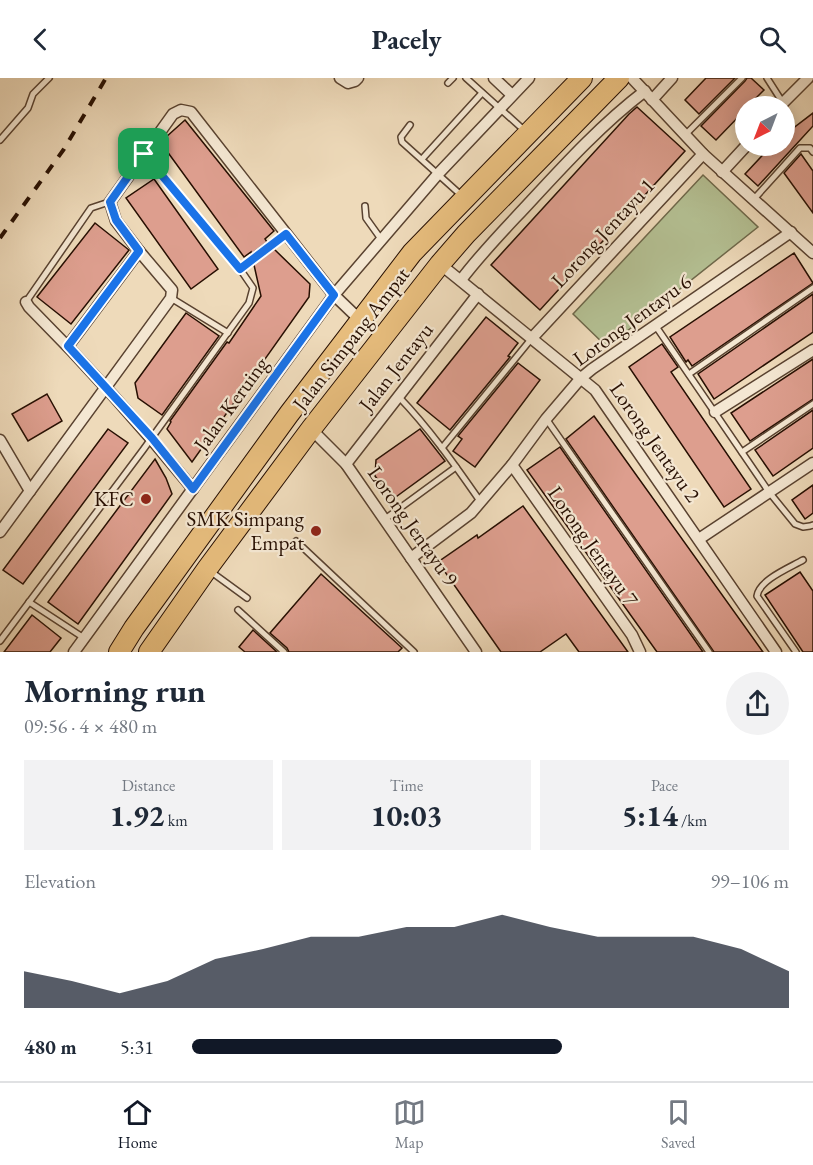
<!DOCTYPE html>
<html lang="en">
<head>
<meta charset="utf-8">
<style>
  :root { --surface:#fff; --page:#f2f2f3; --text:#1f2937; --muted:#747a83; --line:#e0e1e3; --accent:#111827 }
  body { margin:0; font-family:"EB Garamond",serif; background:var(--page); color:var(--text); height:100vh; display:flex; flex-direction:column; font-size:22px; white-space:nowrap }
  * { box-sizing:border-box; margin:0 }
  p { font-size:20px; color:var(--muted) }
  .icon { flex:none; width:33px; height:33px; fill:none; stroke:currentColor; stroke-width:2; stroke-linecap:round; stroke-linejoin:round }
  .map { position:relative; height:574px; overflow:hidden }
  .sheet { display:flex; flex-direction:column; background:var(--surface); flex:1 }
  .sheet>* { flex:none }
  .needle { width:39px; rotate:222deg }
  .controls { position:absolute; left:735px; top:18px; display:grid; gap:12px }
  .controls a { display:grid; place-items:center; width:60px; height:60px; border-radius:50%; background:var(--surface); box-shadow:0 3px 15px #0003; font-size:30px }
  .pin { position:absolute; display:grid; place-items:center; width:51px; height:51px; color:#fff; margin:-26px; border-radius:12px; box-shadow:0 3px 9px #0006 }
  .round { display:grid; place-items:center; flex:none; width:63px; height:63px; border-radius:32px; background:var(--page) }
  .head { display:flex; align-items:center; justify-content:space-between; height:102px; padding:0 24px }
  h1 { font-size:33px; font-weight:700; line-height:45px }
  .metrics { display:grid; grid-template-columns:repeat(3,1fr); gap:9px; height:102px; padding:6px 24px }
  .metrics div { display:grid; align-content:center; border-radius:0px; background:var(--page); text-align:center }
  .metrics b { font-size:30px; font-weight:700 }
  .metrics small { font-size:16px; font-weight:400 }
  .metrics p { font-size:16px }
  .chart { height:168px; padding:12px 24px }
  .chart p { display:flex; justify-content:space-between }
  .chart svg { width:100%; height:108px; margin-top:6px; fill:var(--accent); opacity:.7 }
  ul { padding:0 24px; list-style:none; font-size:20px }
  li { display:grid; grid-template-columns:96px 72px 1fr; align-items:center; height:45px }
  li i { height:15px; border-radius:8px; background:var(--accent) }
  header { display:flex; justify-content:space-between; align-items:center; height:78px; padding:0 24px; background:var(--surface); font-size:27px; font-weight:700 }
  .tabs { display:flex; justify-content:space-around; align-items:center; height:84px; border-top:2px solid var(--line); background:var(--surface); font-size:16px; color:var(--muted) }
  .tabs a { display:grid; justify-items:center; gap:3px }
  .tabs .current { color:var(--accent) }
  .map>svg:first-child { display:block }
  .green { fill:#b4c093; stroke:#6e684a; stroke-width:1.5 }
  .building { fill:#dd9e8e; stroke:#270f02; stroke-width:1.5 }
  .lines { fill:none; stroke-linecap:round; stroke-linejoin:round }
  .lane-casing { stroke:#594230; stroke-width:8 }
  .street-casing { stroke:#594230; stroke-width:13 }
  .highway-casing { stroke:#270f02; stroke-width:22 }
  .lane { stroke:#f4e7d2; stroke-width:5 }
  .street { stroke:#f4e7d2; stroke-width:10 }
  .highway { stroke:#e7bd7d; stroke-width:20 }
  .rail { stroke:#270f02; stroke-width:4; stroke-dasharray:10 10; stroke-linecap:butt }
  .route-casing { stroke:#fff; stroke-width:12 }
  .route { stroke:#1a73e8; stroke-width:8 }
  .poi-dot { fill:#8f2418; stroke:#f4e7d2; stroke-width:2 }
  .labels { text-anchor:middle; stroke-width:4.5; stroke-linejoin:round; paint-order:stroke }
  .street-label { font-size:21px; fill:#270f02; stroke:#f4e7d2 }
  .poi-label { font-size:21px; fill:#270f02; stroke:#f4e7d2; text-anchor:end }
</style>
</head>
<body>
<header><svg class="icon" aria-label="back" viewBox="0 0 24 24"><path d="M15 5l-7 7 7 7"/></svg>Pacely<svg class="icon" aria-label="search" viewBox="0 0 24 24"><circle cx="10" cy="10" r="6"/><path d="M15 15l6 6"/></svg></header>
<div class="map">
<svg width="813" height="574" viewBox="0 0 813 574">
  <rect width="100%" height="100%" fill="#eedaba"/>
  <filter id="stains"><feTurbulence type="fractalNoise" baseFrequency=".00333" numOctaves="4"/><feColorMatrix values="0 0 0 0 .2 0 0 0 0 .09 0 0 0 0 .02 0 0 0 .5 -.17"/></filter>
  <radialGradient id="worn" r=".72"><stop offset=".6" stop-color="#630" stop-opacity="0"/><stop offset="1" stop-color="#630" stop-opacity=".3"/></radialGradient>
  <polygon class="green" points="703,97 758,149 607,269 573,236"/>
  <g class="building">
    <polygon points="706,0 735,0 699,36 685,22"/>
    <polygon points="747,0 751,0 764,12 748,28 746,28 746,31 716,62 701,48 745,3"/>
    <polygon points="637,29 685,73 540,232 491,187 629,36"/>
    <polygon points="813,35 813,48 758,108 745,96 771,68 784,68 784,53 789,48 792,51"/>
    <polygon points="185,42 274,153 265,161 267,164 251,176 251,174 244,179 161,65 165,60"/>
    <polygon points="801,76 813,93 813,135 784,95"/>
    <polygon points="154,101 218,191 191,211 126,120"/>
    <polygon points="95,145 129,172 71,246 37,219"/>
    <polygon points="274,171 310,206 309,219 192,384 167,351 171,344 170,343 227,264 229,265 261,218 254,187"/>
    <polygon points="794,175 813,205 692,288 688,282 686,284 670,259"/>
    <polygon points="813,216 813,254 714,321 698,296"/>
    <polygon points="186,235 219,258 162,337 138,320 135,305"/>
    <polygon points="486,239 518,265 508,278 510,279 450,352 417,325"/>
    <polygon points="662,266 678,289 671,294 751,411 724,429 629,289"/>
    <polygon points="813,281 813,321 750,363 731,335"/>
    <polygon points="518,285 540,302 475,389 453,373 462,361 458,358"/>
    <polygon points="47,316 62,343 28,363 12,336"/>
    <polygon points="813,332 813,370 773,398 755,372"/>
    <polygon points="594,338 763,574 714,574 566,361"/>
    <polygon points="108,351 128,365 23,506 3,492"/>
    <polygon points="420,351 445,383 393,421 375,398 376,382"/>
    <polygon points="560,369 703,574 657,574 527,392"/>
    <polygon points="155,381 166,400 172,416 78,546 48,524"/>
    <polygon points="813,407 813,435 805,441 792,422"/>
    <polygon points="523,428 628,574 579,574 566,556 540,574 501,574 438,484 477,457 478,460"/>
    <polygon points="800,494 813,513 813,574 803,574 765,517"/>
    <polygon points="321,496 402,570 398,574 289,574 287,570 270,555"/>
    <polygon points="32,537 61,560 50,574 4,574"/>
    <polygon points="253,552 277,574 245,574 239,569"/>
  </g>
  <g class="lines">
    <g class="lane-casing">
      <g id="lane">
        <polyline points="466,0 525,53"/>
        <polyline points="767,0 783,25"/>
        <polyline points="448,5 453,0"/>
        <polyline points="410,47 401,59 402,64 461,117"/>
        <polyline points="685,57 742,0"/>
        <polyline points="0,62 28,30 33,16 49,0"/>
        <polyline points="422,81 482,15"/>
        <polyline points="754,121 800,70 810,70 813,74"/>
        <polyline points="365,128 366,140 381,161"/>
        <polyline points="240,191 286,156"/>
        <polyline points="171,220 228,255"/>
        <polyline points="26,224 91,130 109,124"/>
        <polyline points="655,247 769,414 795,446 803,449 810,448 813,447"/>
        <polyline points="689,296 813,210"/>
        <path d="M 398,318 C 429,350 455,387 480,423"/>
        <polyline points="547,342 709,574"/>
        <polyline points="442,370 532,260"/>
        <polyline points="742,374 813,326"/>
        <polyline points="385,441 456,389"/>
        <polyline points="296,463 414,574"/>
        <polyline points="210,493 247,520"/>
        <polyline points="29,524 84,560"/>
        <polyline points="238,532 284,574"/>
        <polyline points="0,563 143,372 249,225 253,210 240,191 144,76"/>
        <path d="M 796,574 L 757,518 C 759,502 789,490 803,482"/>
      </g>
    </g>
    <g class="street-casing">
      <g id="street">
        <polyline points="340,0 348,5 355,3 358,0"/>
        <polyline points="494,0 512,17"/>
        <polyline points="632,0 703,76 813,175"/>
        <polyline points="652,22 672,0"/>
        <polyline points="780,28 808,0"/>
        <polyline points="722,94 746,68"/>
        <polyline points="440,186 595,312 776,574"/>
        <path d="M 461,202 C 482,174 507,149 531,123 C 567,84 603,45 645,13"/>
        <path d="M 26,224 L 29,229 C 87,287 141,347 193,411"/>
        <polyline points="532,260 703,76"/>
        <polyline points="68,268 139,173"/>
        <polyline points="715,334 813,272"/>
        <polyline points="311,351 346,386 476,574"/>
        <polyline points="0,362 30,413"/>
        <polyline points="346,386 478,216"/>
        <polyline points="512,387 632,557 640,574"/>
        <polyline points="0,454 171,220 172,212 139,173 116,143 110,124 173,36 181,32 191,34 334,217 360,242"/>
        <polyline points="699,461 813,385"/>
        <polyline points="411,480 471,435 512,387 546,341 581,300 592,291 791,154"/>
        <polyline points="74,574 334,217 438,96 529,0"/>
      </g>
    </g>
    <g class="highway-casing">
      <g id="highway">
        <polyline points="119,574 134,550 289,336 412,175 582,0"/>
        <polyline points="149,574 207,491 311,351 440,186 466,156 619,0"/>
      </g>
    </g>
    <use href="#lane" class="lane"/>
    <use href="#street" class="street"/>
    <use href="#highway" class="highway"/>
    <polyline class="rail" points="0,160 64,71 106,0"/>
  </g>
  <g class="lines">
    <g class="route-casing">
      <polygon id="route" points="144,76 240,191 286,156 334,217 193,411 152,360 68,268 139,173 116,142 110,124"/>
    </g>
    <use href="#route" class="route"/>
  </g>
  <g class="poi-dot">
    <circle cx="146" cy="421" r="6"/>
    <circle cx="316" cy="453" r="6"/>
  </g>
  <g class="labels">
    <g class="street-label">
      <text transform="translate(603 155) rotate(-47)" y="7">Lorong Jentayu 1</text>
      <text transform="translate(632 242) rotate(-36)" y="7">Lorong Jentayu 6</text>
      <text transform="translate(351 261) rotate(-52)" y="7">Jalan Simpang Ampat</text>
      <text transform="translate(396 289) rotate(-52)" y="7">Jalan Jentayu</text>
      <text transform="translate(231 326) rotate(-54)" y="7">Jalan Keruing</text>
      <text transform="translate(655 364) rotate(55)" y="7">Lorong Jentayu 2</text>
      <text transform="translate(413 448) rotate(55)" y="7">Lorong Jentayu 9</text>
      <text transform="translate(593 468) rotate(55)" y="7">Lorong Jentayu 7</text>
    </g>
    <g class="poi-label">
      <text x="134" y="428">KFC</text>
      <text x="304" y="448">SMK Simpang<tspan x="304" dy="24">Empat</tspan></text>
    </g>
  </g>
  <rect width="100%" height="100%" filter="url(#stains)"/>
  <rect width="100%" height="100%" fill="url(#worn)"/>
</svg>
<div class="controls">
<a><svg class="needle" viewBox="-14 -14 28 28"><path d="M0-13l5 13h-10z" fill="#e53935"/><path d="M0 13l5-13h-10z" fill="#747a83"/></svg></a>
</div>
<div class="pin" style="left:144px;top:76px;background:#1e9e55"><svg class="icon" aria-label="arrive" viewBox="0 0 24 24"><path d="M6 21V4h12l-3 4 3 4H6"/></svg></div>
</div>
<section class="sheet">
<div class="head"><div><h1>Morning run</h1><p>09:56 · 4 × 480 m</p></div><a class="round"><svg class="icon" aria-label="share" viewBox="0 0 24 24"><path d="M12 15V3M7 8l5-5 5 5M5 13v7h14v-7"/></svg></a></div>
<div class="metrics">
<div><p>Distance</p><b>1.92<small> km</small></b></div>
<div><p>Time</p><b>10:03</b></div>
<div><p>Pace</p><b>5:14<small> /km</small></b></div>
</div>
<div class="chart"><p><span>Elevation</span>99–106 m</p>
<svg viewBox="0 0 160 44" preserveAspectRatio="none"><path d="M0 44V29L10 33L20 38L30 33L40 24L50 20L60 15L70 15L80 11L90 11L100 6L110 11L120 15L130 15L140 15L150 20L160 29V44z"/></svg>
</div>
<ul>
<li><b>480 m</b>5:31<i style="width:62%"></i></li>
</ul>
</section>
<nav class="tabs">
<a class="current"><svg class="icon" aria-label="home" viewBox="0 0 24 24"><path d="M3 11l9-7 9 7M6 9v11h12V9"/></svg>Home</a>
<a><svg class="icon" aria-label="map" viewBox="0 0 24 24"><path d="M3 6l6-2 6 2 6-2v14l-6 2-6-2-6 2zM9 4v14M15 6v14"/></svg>Map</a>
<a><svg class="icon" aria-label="saved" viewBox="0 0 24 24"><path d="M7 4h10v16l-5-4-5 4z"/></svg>Saved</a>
</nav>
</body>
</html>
